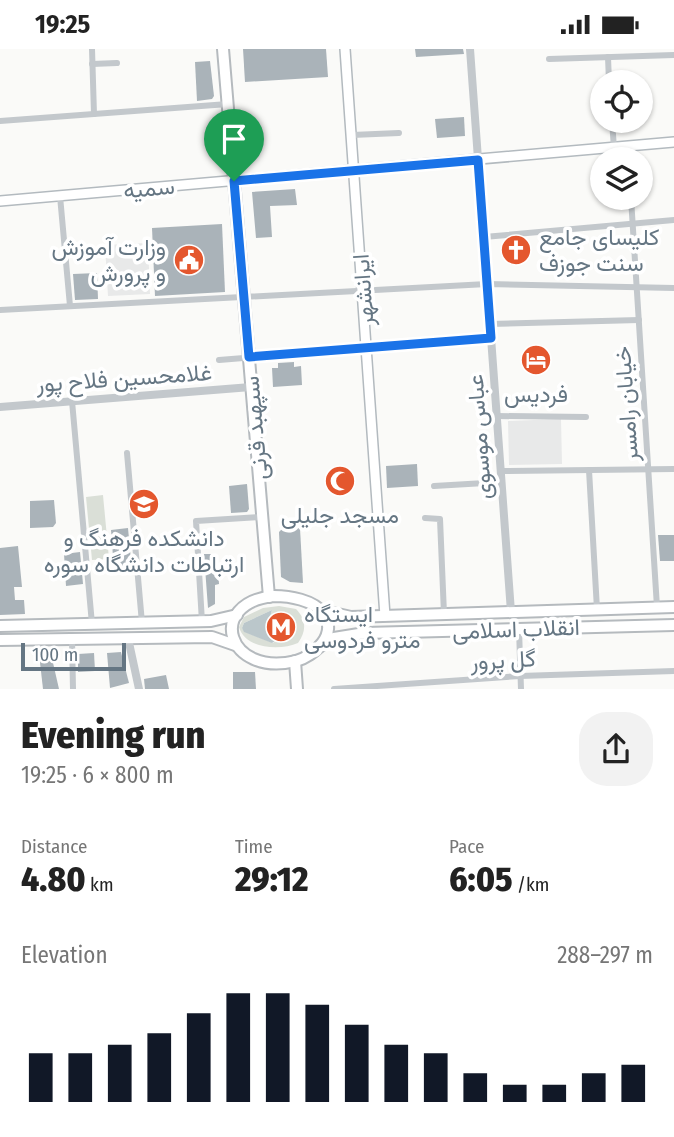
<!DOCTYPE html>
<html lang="en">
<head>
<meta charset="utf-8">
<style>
  :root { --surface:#fff; --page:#f2f2f2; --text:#222; --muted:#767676; --accent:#111827 }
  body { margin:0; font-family:"Fira Sans Condensed",Vazirmatn,sans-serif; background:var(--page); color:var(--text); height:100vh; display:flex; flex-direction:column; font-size:26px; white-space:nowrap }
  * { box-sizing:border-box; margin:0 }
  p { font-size:23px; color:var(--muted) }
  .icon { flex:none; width:38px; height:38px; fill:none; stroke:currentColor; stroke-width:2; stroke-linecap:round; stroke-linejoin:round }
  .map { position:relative; height:640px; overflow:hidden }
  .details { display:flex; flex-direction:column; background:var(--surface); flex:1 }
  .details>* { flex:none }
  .fabs { position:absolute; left:590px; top:21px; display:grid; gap:14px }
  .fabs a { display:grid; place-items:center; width:63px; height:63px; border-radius:50%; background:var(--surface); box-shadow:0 2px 5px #0004; font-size:35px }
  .scale { position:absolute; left:21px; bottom:18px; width:105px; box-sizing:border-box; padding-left:7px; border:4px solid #657683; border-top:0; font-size:19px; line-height:24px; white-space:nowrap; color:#657683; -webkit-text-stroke:5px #fff; paint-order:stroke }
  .pin { position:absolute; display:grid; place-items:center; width:60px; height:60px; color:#fff; margin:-72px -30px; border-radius:50% 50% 50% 0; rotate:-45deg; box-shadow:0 0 7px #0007 }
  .pin .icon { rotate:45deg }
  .round { display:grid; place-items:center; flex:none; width:74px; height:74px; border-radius:28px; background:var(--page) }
  .overview { display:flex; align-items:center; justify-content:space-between; height:119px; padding:0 21px }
  h1 { font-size:38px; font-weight:800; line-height:52px }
  .stats { display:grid; grid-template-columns:repeat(3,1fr); gap:10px; height:119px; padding:7px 21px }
  .stats div { display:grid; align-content:center }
  .stats b { font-size:35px; font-weight:800 }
  .stats small { font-size:19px; font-weight:400 }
  .stats p { font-size:19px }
  .chart { height:196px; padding:14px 21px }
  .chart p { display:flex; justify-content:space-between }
  .chart svg { width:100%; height:126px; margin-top:7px; stroke:var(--accent); stroke-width:6 }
  .status { display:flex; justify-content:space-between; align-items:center; height:49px; padding:0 35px; background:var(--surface); direction:ltr }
  .status svg { height:19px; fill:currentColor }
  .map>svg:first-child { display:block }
  .built { fill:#e8e9e9 }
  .green { fill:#dadfd7; fill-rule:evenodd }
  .water { fill:#bbc7cb }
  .building { fill:#aab3b9 }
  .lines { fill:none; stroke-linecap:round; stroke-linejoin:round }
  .secondary-casing { stroke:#b3babf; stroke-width:12 }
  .primary-casing { stroke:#b5babe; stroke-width:14 }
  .minor { stroke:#c3c8cc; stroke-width:6 }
  .tertiary { stroke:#c3c8cc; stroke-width:8 }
  .secondary { stroke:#fff; stroke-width:9 }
  .primary { stroke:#fff; stroke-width:10 }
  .route-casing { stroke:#fff; stroke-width:14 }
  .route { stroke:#1a73e8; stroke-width:9 }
  .labels { text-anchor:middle; stroke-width:7; stroke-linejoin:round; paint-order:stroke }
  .street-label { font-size:23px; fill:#657683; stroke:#fff }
  .poi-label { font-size:23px; fill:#657683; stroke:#fff }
</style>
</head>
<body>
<div class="status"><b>19:25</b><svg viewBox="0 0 49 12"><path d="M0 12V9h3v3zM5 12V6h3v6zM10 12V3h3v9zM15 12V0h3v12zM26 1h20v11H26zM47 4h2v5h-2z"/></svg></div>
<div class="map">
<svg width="674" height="640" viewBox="0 0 674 640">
  <rect width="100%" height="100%" fill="#fafaf8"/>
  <g class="built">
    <polygon points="148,194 150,245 108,247 105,196"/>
    <polygon points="561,370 562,415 509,416 508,372"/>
  </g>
  <g class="green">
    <polygon points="103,446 109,510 92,511 86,448"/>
    <path d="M 279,557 L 296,560 C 306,570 307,582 298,594 C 280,602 245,600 239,578 L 244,568 L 263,559 ZM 272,561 L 267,578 L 275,592 L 273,594 L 245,583 L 242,579 L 244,574 Z"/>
  </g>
  <polygon class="water" points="272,561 267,578 275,592 272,594 244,583 242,579 244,574"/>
  <g class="building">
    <polygon points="243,0 326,0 328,28 245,33"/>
    <polygon points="415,0 463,0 464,5 416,8"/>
    <polygon points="210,12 214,47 212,50 197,52 195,13"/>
    <polygon points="464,68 465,87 437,89 435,70"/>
    <polygon points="295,140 297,156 270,157 272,188 256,189 252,143"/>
    <polygon points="222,175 225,243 155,247 152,179"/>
    <polygon points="97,224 98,250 75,251 73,225"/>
    <polygon points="294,313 294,318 301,317 302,336 273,338 272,319 278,319 278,314"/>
    <polygon points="417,415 418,437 387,439 386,417"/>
    <polygon points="247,435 249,460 247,463 231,464 229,437"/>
    <polygon points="54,451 56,474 53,478 30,479 30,452"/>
    <polygon points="128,479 132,522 119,523 114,521 111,481"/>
    <polygon points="300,479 303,534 290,533 281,528 279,483 282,480"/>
    <polygon points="658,486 674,486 674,512 660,512"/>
    <polygon points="18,497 22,538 14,538 15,551 24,551 25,565 0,566 0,499"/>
    <polygon points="80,503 83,535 66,537 64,505"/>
    <polygon points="204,505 217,505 219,535 215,536 215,555 208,559"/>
    <polygon points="121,603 129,634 110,639 107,604"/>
    <polygon points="94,604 95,622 78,623 78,605"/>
    <polygon points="39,605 51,605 59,640 43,640"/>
    <polygon points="233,623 255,623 256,640 233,640"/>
    <polygon points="166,626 169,640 145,640 144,630"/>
  </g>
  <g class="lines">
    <g class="secondary-casing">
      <g id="secondary">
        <polyline points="345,0 385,567"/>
        <polyline points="0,152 674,93"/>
      </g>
    </g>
    <g class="primary-casing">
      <g id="primary">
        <polyline points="223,0 269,548"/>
        <path d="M 274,547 C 290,547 313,551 323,564 C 339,585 314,607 296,612 C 227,629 205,554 274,547 Z"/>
        <polyline points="320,561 351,568 674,558"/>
        <polyline points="0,577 211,572 237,566"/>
        <polyline points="0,591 212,588 235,596"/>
        <polyline points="319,598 334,589 365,584 674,576"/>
        <polyline points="295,612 297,640"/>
      </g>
    </g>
    <g class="minor">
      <polyline points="92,0 94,65"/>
      <polyline points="608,8 609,33"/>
      <polyline points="549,10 674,6"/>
      <polyline points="92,15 117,14"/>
      <polyline points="0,72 228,55"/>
      <polyline points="612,72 614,99"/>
      <polyline points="352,86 399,84"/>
      <polyline points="628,98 629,110"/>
      <polyline points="60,147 70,257"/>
      <polyline points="631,149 657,558"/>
      <polyline points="484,188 674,171"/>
      <polyline points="0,261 487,235 674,239"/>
      <polyline points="490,275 639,271"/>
      <polyline points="219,311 491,289"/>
      <polyline points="72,352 92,575"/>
      <polyline points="497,367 586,368"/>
      <polyline points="127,404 142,574"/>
      <polyline points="589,421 597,560"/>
      <polyline points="501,422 674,420"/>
      <polyline points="434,437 502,433"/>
      <polyline points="425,469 440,470 444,565"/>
      <polyline points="202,573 196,472 262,468"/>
      <polyline points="519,580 521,640"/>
      <polyline points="72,590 73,640"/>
      <polyline points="334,640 520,627 674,622"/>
    </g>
    <g class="tertiary">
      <polyline points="470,0 511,563"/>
      <polyline points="0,358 251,338"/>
      <polyline points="128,589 139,640"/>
    </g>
    <use href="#secondary" class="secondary"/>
    <use href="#primary" class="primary"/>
  </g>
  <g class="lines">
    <g class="route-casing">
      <polygon id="route" points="478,111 491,289 249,308 234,132"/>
    </g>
    <use href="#route" class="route"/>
  </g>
  <defs>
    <g id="church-disc" transform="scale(1.575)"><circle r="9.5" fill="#e4572e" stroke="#fff"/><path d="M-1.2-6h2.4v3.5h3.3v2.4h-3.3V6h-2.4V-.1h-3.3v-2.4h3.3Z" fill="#fff"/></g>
    <g id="civic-disc" transform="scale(1.575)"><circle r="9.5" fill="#e4572e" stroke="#fff"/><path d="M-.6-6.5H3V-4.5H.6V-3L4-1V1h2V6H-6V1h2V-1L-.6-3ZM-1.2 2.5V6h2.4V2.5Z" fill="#fff"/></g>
    <g id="hotel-disc" transform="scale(1.575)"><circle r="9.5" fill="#e4572e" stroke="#fff"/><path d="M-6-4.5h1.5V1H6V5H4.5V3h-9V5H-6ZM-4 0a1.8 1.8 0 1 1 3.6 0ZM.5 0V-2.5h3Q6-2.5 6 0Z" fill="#fff"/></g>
    <g id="mosque-disc" transform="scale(1.575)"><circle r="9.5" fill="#e4572e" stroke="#fff"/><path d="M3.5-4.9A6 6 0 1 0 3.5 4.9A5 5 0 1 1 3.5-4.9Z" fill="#fff"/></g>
    <g id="university-disc" transform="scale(1.575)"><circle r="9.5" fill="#e4572e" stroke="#fff"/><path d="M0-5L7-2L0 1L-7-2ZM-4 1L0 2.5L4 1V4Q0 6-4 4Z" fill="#fff"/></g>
    <g id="metro-disc" transform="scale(1.575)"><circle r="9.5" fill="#e4572e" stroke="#fff"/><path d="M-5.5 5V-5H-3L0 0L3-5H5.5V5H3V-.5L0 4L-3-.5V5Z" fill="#fff"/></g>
  </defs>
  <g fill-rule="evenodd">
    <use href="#church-disc" x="516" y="201"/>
    <use href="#civic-disc" x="189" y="211"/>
    <use href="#hotel-disc" x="536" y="311"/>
    <use href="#mosque-disc" x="340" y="432"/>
    <use href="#university-disc" x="144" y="455"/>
    <use href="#metro-disc" x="281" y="578"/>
  </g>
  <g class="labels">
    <g class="street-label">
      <text transform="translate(149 139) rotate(-5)" y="8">سمیه</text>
      <text transform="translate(363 241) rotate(-94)" y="8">ایرانشهر</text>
      <text transform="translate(124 329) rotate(-4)" y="8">غلامحسین فلاح‌ پور</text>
      <text transform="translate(626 355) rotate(-94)" y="8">خیابان رامسر</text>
      <text transform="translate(255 379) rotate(-95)" y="8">سپهبد قرنی</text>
      <text transform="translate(479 388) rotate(-94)" y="8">عباس موسوی</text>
      <text transform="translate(516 580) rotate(-2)" y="8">انقلاب اسلامی</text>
      <text transform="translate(503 611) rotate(-3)" y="8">گل پرور</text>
    </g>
    <g class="poi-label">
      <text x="539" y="196" text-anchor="start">کلیسای جامع<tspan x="539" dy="26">سنت جوزف</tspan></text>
      <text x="166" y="206" text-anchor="end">وزارت آموزش<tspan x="166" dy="26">و پرورش</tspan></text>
      <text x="536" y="353">فردیس</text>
      <text x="340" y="474">مسجد جلیلی</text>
      <text x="144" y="497">دانشکده فرهنگ و<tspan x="144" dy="26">ارتباطات دانشگاه سوره</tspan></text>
      <text x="304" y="573" text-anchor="start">ایستگاه<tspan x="304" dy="26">مترو فردوسی</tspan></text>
    </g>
  </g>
</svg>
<div class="fabs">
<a><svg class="icon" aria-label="locate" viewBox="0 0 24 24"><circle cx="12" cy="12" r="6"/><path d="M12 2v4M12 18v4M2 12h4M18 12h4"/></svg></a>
<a><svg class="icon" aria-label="layers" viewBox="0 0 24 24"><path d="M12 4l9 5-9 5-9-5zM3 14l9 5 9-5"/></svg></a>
</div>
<div class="scale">100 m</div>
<div class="pin" style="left:234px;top:132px;background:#1e9e55"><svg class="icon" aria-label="arrive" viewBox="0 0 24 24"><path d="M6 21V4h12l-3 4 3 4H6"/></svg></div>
</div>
<section class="details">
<div class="overview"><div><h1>Evening run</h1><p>19:25 · 6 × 800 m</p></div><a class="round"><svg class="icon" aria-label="share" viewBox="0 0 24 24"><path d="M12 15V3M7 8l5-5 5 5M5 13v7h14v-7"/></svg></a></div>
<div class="stats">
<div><p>Distance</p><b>4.80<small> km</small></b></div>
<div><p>Time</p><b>29:12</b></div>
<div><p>Pace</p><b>6:05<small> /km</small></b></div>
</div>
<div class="chart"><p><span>Elevation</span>288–297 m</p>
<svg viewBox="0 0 160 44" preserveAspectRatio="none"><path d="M5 44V27M15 44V27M25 44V24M35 44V20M45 44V13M55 44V6M65 44V6M75 44V10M85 44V17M95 44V24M105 44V27M115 44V34M125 44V38M135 44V38M145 44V34M155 44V31"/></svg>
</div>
</section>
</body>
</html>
